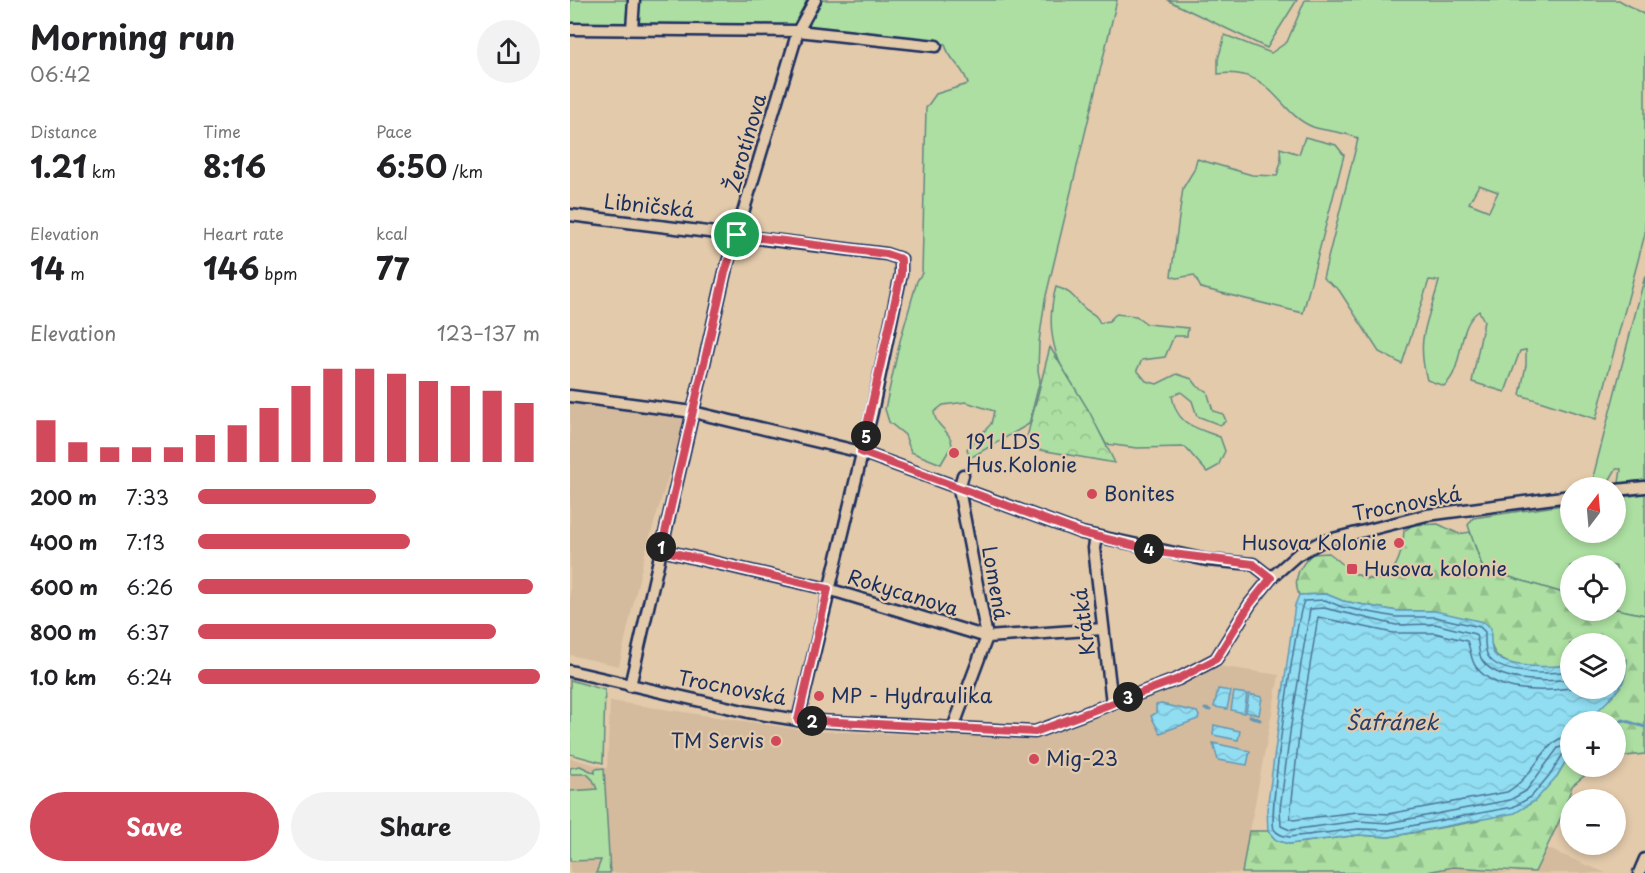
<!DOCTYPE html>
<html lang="en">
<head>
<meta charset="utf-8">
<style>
  :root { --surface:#fff; --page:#f2f2f2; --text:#202124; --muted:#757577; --accent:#d1495b }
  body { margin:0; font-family:"Playpen Sans",sans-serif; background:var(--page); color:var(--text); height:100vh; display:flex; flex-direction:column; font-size:22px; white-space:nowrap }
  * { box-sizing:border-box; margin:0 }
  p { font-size:20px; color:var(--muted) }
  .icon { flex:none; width:33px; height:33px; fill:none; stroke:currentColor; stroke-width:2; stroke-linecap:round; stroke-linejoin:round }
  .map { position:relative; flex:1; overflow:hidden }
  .panel { display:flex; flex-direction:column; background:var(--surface); width:570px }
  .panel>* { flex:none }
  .needle { width:39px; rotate:16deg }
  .controls { position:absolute; left:990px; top:477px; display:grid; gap:12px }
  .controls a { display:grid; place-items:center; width:66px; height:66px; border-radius:50%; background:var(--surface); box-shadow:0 3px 9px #0003; font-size:30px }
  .pin { position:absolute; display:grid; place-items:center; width:51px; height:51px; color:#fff; margin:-26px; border:3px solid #fff; border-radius:50%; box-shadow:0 2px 6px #0007 }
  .km { position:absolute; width:30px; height:30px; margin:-15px; border-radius:50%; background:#222; color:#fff; font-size:16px; line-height:30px; text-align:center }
  .round { display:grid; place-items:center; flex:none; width:63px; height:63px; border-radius:32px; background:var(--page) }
  .summary { display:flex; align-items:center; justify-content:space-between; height:102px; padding:0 30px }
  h1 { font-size:33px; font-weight:700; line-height:45px }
  .metrics { display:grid; grid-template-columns:repeat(3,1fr); gap:9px; height:102px; padding:6px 30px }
  .metrics div { display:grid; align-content:center }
  .metrics b { font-size:30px; font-weight:700 }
  .metrics small { font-size:16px; font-weight:400 }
  .metrics p { font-size:16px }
  .chart { height:168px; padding:12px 30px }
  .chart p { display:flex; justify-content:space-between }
  .chart svg { width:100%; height:108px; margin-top:6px; stroke:var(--accent); stroke-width:6 }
  .primary-button { display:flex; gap:12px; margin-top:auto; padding:12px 30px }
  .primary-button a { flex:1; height:69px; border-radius:36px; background:var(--accent); color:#fff; font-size:24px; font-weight:700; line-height:69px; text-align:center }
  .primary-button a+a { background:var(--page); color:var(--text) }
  ul { padding:0 30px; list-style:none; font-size:20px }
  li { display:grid; grid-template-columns:96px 72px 1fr; align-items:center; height:45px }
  li i { height:15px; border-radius:8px; background:var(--accent) }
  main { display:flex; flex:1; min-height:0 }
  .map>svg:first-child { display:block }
  .built { fill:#d4bb9d }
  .green { fill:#acdfa1; stroke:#648780; stroke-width:1.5; fill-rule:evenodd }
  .forest { fill:url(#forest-firs); stroke:#648780; stroke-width:1.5 }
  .park { fill:url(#park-crowns); stroke:#648780; stroke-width:1.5 }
  .water { fill:url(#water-waves); stroke:#6297b6; stroke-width:1.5 }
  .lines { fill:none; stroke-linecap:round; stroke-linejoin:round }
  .shore { stroke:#4a7599; stroke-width:1.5 }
  .stream { stroke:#6297b6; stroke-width:3 }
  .minor-casing { stroke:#1b2f5e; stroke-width:15 }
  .minor { stroke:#e3caab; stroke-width:10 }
  .route-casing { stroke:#fff; stroke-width:12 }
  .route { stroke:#d1495b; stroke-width:8 }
  .poi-dot { fill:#d1495b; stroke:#e3caab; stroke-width:2 }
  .labels { text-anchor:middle; stroke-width:4.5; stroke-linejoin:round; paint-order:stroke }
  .street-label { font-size:20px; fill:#1b2f5e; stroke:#e3caab }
  .poi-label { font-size:20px; fill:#1b2f5e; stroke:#e3caab; text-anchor:start }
  .water-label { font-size:21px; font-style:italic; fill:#27406d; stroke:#e3caab }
</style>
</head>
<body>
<main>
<section class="panel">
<div class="summary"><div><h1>Morning run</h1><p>06:42</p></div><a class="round"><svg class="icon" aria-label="share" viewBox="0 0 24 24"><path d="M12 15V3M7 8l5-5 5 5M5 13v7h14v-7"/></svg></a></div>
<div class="metrics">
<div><p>Distance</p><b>1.21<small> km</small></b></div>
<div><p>Time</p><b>8:16</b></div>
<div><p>Pace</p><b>6:50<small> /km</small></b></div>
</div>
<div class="metrics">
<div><p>Elevation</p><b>14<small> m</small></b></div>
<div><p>Heart rate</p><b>146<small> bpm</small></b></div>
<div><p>kcal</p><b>77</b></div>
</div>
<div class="chart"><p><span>Elevation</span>123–137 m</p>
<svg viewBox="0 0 160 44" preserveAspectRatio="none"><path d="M5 44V27M15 44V36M25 44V38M35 44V38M45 44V38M55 44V33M65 44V29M75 44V22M85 44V13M95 44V6M105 44V6M115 44V8M125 44V11M135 44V13M145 44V15M155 44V20"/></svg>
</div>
<ul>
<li><b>200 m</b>7:33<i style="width:52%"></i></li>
<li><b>400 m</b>7:13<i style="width:62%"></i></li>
<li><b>600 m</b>6:26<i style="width:98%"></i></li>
<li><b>800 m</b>6:37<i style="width:87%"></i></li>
<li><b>1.0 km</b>6:24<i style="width:100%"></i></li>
</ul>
<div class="primary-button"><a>Save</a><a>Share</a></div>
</section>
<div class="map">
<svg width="1075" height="873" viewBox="0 0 1075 873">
  <defs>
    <pattern id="forest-firs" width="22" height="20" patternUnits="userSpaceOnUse" patternTransform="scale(1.5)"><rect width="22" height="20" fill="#acdfa1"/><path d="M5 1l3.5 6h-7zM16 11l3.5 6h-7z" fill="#93c08d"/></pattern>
    <pattern id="park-crowns" width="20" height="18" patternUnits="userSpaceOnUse" patternTransform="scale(1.5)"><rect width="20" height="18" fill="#acdfa1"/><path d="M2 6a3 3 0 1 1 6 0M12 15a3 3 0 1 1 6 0" fill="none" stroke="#93c08d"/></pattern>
    <pattern id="water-waves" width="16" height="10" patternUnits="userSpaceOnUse" patternTransform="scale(1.5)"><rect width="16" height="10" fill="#91ddf1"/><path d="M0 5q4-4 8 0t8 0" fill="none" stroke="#7cbed1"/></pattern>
  </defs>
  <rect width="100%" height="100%" fill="#e3caab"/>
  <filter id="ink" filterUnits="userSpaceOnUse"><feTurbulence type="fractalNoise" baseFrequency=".0167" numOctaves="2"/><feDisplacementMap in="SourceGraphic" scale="12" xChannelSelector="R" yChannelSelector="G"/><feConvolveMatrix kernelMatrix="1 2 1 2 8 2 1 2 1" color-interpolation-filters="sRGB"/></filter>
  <g filter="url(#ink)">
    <g class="built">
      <polygon points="0,402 116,418 75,553 49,666 0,655"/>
      <polygon points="648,666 709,675 672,873 0,873 0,758 37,768 40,701 239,731 467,738 534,715"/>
      <polygon points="971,846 1036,873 852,873 883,867 945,873"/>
    </g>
    <g class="green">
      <path d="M 0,0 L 547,0 L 475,300 L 469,342 L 468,371 L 470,380 L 459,424 L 400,458 L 397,449 L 421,424 L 424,411 L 396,402 L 373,405 L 364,412 C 365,427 381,430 382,445 L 371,464 L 341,452 L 335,435 L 319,422 L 315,409 L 330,341 L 347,281 L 352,273 L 356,108 L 366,94 L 398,84 C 395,68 378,60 375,44 L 0,25 Z"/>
      <polygon points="597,0 727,0 697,48"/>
      <path d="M 735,0 L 1049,0 L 1075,15 L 1075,234 L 1026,419 L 950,395 L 956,365 L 956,350 L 950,351 L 935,392 L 902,382 L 914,321 L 909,311 C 885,327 896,367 874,386 L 857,380 C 845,336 859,321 869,281 L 859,280 L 832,364 L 809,352 L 769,290 L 753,278 L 788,139 C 775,131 758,132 743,127 C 707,113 703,67 648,74 L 648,59 L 655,35 L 701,53 L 717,42 ZM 909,185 L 928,192 L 919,211 L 899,203 Z"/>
      <polygon points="735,137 766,145 774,155 733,313 631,288 624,275 607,278 601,276 613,188 624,170 627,159 682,175 707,176 711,162 710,148 729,154"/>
      <polygon points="1075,276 1075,480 1049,483 1051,469 1046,469 1036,486 1025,487 1024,473"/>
      <path d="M 486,287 C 501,291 503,297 513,307 C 520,314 525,312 530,323 L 539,321 L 546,314 L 566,316 L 577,324 L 618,328 L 617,336 L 604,336 L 595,357 L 572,360 L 567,370 L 576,381 L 587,384 L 607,374 L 622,379 L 628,387 L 637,391 L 643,411 L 653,414 L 656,421 L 650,425 L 627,416 L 622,401 L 611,392 L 602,396 C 607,426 625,427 650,437 L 655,451 L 648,466 L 637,472 L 615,447 L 567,448 L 536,444 C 507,389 467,354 486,287 Z"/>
      <polygon points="1075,494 1075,615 1046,609 1046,566 1000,566 1000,595 913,569 898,525 903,518 1000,504 1000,532 1046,532 1046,498"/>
      <polygon points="0,680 35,690 33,763 0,754"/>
      <polygon points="10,766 25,773 25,769 34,768 40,873 26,873 31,860 0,861 0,791 27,789 23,780 17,774 0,774 0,768"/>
    </g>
    <g class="forest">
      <path d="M 868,524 L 889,534 L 900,532 L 913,569 L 1000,595 L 1000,610 L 1046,609 L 1075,615 L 1075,754 L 1046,757 L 1046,722 L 1020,721 L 1029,706 L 1042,697 L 1054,677 L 1057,660 L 1046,660 L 1046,644 L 1000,644 L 1000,665 C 977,668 926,673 921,643 L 865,611 L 827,611 L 773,601 L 756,594 L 729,595 C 722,578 730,566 742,554 L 759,553 C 768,559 776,569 786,574 C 822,592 832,559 834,531 L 843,525 Z"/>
      <polygon points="1000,754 1000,766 1025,767 1002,786 993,813 965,872 883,867 852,873 672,873 679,831 698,831 706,840 719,844 789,835 819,837 908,821 987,776"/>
    </g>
    <polygon class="park" points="480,347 519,411 545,463 465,449 457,437"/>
    <g class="water">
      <path d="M 756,594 L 773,601 L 827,611 L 865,611 L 913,622 L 921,628 C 921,635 920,645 923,652 C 931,670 984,667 1000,665 L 1000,688 L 1046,688 L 1046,660 L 1057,659 C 1056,667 1056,678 1052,684 C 1044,698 1030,705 1020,721 L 1000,722 L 1000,754 L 987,776 L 965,801 L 945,813 L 819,837 L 789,835 L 719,844 L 706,840 L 698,831 L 697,809 L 725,605 L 729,595 Z"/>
      <polygon points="648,689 661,691 657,709 644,707"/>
      <polygon points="664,692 677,694 674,713 661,710"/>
      <polygon points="679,694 692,697 689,715 676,712"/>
      <polygon points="591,704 627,712 629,716 628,719 590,733 581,716 586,713 586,705"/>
      <polygon points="644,725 670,731 668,740 643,735"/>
      <polygon points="643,743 680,751 677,765 648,760"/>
    </g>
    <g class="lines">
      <g class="shore">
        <path d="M 1000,671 C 981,674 929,676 918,656 C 914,649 915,639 915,632 L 910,627 L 865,617 L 826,617 L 772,607 L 755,600 L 734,601 C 726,616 698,816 704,829 C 707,835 714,836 719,837 L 789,829 L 819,830 L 943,807 L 961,797 L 982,772 L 993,754 L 1000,752"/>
        <path d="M 1000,679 C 977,682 927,683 912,660 C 907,652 910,641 905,634 L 865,624 L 826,625 L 754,608 L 740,609 L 721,725 L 710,809 L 711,826 L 720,830 L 788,821 L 818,823 L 940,800 L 956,791 L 988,748 L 1000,744"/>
        <path d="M 1000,688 C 972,692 926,693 906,667 C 900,659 901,649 897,641 L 865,633 L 823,633 L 748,617 L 730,726 L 720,818 L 723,820 L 787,812 L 818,814 L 937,792 C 965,776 973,741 1000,734"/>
      </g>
      <g class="stream">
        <polyline points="635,709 640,710"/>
        <polyline points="680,716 690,720"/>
        <polyline points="1021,717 1033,722"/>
        <polyline points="1046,724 1053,720 1075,727"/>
      </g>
      <g class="minor-casing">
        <g id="minor">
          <polyline points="0,29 228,31 366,46"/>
          <polyline points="62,29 64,0"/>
          <polyline points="0,215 316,254 331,259 331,274 302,412 228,720"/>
          <polyline points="0,396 123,412 291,452 512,533 637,560 683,564 701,578"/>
          <polyline points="1046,490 1075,487"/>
          <polyline points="526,537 524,548 542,703"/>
          <polyline points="91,550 258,589 417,637 533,629"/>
          <polyline points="0,671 178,712 228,720 465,732 608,679 646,659 680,604 701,578 727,555 751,542 857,515 1000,496"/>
          <polyline points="60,686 155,272 228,31 245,0"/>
          <polyline points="383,728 417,637 389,489 393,475"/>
          <polyline points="1069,873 1075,859"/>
        </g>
      </g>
      <use href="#minor" class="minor"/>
    </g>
  </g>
  <g class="lines" filter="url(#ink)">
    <g class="route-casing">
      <polygon id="route" points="167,235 316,254 331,259 331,274 291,452 512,533 595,553 683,564 701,578 680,604 646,659 608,679 465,732 228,720 258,589 91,550 155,272"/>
    </g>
    <use href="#route" class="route"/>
  </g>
  <g class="poi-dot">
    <circle cx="384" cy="453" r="6"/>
    <circle cx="522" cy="494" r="6"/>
    <circle cx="829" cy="543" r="6"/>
    <rect x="776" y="563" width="12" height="12" rx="3"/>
    <circle cx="249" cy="696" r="6"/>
    <circle cx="206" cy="741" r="6"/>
    <circle cx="464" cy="759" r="6"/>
  </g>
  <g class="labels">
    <g class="street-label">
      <text transform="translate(176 143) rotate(-74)" y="7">Žerotínova</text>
      <text transform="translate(79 206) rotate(6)" y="7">Libničská</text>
      <text transform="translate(837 504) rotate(-11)" y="7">Trocnovská</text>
      <text transform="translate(425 583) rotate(80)" y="7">Lomená</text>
      <text transform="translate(333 593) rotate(17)" y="7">Rokycanova</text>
      <text transform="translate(514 622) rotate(-97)" y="7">Krátká</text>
      <text transform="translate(162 688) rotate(11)" y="7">Trocnovská</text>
    </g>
    <g class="poi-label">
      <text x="396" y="449">191 LDS<tspan x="396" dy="23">Hus.Kolonie</tspan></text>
      <text x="534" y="501">Bonites</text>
      <text x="817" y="550" text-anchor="end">Husova Kolonie</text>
      <text x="794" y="576">Husova kolonie</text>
      <text x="261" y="703">MP - Hydraulika</text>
      <text x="194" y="748" text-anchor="end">TM Servis</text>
      <text x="476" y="766">Mig-23</text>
    </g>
    <g class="water-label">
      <text x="822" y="730">Šafránek</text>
    </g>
  </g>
</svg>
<div class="controls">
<a><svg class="needle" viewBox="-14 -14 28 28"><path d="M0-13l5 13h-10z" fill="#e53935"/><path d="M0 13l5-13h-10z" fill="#757577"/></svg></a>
<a><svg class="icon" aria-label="locate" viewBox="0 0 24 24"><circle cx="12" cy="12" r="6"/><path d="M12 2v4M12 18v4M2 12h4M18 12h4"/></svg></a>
<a><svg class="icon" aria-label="layers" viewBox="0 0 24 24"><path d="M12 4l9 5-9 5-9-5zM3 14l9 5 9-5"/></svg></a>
<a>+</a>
<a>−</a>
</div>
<div class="pin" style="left:167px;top:235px;background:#1e9e55"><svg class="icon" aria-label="arrive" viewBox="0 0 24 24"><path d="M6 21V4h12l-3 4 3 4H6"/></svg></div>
<b class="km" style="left:91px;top:547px">1</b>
<b class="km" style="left:242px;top:721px">2</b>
<b class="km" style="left:558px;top:697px">3</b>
<b class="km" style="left:579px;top:549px">4</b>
<b class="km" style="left:296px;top:436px">5</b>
</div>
</main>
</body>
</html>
